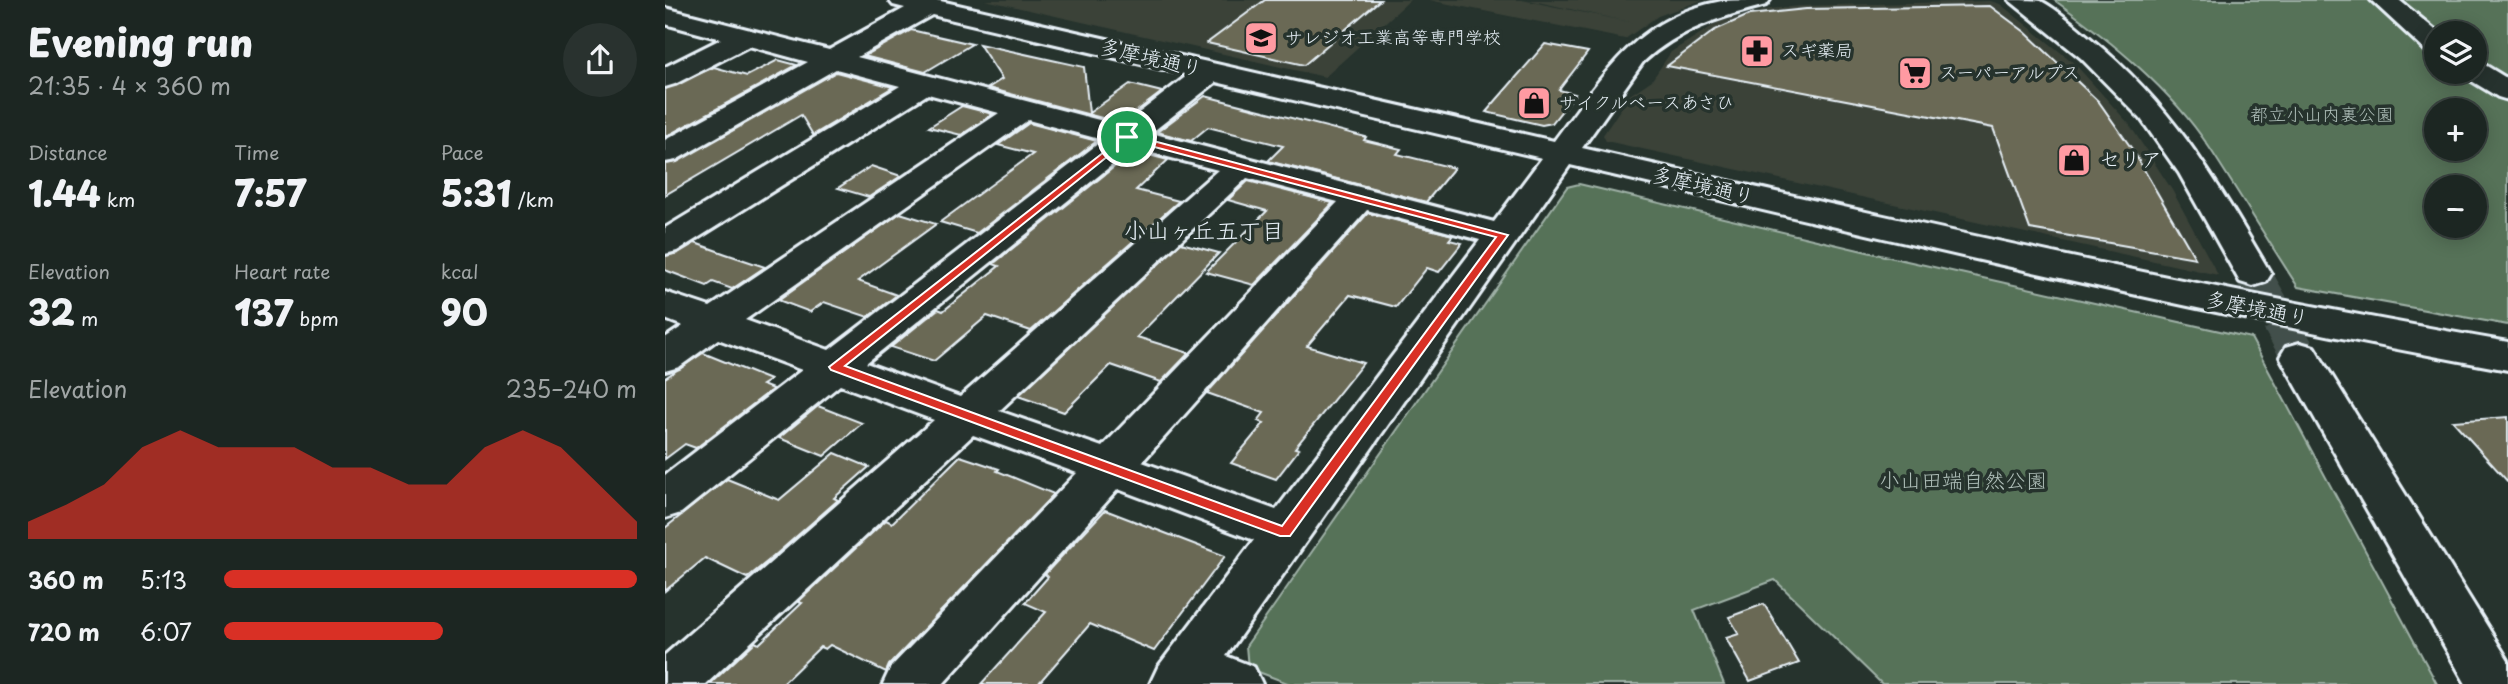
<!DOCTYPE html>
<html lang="en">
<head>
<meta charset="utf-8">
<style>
  :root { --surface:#1c2622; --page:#29322f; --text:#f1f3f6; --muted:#a0a5a5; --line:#3a4340; --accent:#d93025 }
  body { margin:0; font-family:"Playpen Sans","Klee One",sans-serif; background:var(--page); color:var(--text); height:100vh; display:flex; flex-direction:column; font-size:26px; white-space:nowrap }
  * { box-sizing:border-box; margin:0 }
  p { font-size:23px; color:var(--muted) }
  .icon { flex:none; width:38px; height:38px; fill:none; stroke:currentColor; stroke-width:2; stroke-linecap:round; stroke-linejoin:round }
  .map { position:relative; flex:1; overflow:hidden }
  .sheet { display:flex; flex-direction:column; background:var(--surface); width:665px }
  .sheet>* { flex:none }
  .buttons { position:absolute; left:1759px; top:21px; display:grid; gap:14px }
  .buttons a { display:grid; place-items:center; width:63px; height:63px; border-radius:50%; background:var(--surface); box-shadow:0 4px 18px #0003,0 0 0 2px var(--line); font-size:35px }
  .pin { position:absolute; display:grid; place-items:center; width:60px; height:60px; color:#fff; margin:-30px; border:4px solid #fff; border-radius:50%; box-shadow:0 2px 7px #0007 }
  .round { display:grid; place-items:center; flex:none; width:74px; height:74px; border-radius:37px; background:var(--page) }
  .headline { display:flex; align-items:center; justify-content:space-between; height:119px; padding:0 28px }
  h1 { font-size:38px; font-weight:800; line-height:52px }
  .stats { display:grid; grid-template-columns:repeat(3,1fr); gap:10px; height:119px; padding:7px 28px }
  .stats div { display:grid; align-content:center }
  .stats b { font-size:35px; font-weight:800 }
  .stats small { font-size:19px; font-weight:400 }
  .stats p { font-size:19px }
  .chart { height:196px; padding:14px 28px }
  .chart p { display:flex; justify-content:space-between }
  .chart svg { width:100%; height:126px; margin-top:7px; fill:var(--accent); opacity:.7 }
  ul { padding:0 28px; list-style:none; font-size:23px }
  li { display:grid; grid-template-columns:112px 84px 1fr; align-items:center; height:52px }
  li i { height:18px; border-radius:9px; background:var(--accent) }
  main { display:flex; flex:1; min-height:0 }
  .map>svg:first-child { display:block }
  .built { fill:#3b4339 }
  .green { fill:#577259; stroke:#a0b2a8; stroke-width:2; fill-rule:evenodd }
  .building { fill:#6b6955; stroke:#e8f1f8; stroke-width:2 }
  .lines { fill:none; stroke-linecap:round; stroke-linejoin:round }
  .minor-tunnel { stroke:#43504b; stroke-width:36; stroke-dasharray:36 18; stroke-linecap:butt }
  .minor-casing { stroke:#e8f1f8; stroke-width:6 }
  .minor { fill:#26332d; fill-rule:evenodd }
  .route { fill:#d93025; stroke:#fff; stroke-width:2; fill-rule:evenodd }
  .labels { text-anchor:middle; stroke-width:7; stroke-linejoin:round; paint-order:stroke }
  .far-poi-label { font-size:18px; fill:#e8f1f8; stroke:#26332d; text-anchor:start }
  .far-park-label { font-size:18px; fill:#aebeb8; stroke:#26332d }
  .street-label { font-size:21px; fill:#e8f1f8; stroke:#26332d }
  .poi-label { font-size:21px; fill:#e8f1f8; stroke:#26332d; text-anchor:start }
  .park-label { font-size:21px; fill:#aebeb8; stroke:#26332d }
  .neighbourhood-label { font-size:23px; fill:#e8f1f8; stroke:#26332d }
</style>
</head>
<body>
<main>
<section class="sheet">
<div class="headline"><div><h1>Evening run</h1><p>21:35 · 4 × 360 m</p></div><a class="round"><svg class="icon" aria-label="share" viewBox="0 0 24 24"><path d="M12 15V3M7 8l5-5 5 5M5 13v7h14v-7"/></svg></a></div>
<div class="stats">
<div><p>Distance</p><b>1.44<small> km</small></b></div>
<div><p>Time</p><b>7:57</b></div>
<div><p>Pace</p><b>5:31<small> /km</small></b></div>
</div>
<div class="stats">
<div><p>Elevation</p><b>32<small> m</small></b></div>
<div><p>Heart rate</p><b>137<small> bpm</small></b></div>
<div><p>kcal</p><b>90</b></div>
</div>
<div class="chart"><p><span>Elevation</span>235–240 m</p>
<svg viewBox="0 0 160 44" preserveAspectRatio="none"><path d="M0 44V38L10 32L20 25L30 12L40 6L50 12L60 12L70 12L80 19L90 19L100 25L110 25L120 12L130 6L140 12L150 25L160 38V44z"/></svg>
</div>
<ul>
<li><b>360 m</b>5:13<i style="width:100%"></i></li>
<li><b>720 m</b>6:07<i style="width:53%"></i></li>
</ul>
</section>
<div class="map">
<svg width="1843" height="684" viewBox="0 0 1843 684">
  <rect width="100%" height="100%" fill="#26332d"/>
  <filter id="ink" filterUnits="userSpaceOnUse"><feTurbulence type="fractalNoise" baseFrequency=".0143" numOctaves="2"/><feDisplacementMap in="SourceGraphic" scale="14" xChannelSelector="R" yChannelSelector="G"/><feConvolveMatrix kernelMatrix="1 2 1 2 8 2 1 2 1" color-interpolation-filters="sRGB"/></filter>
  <g filter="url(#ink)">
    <g class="built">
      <polygon points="320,0 745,0 660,77"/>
      <polygon points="764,0 857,0 969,23 864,0 1038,0 993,16 960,39"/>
      <polygon points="1325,1 1335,4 1409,63 1464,124 1507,190 1553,275 941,141 938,135 965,95 987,80 1006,52 1054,22 1105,9 1136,6"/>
    </g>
    <g class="green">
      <path d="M 1389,0 L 1843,0 L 1843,325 L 1633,287 C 1603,241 1574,193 1544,147 C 1505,88 1446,41 1389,0 ZM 1771,33 L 1810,33 L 1810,72 L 1771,72 ZM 1771,110 L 1810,110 L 1810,149 L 1771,149 ZM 1771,187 L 1810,187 L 1810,226 L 1771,226 Z"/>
      <polygon points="914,184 1215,255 1586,338 1772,684 1217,684 1110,580 1029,610 1059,684 625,684 583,668 581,646 902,187"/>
    </g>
    <g class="building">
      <polygon points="600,0 715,0 639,65 542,43"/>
      <polygon points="1325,6 1360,32 1434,102 1467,149 1530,258 1365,229 1328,128 1002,66 1050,30 1084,15 1141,9"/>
      <polygon points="246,30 307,44 260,72 199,56"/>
      <polygon points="314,44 419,67 424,113 465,84 497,92 456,123 323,88 337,79"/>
      <polygon points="880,44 923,52 894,90 910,94 887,123 877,125 821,112"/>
      <polygon points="113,60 132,65 0,137 0,89 49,67 82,76"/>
      <polygon points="171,72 228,87 148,135 136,115 0,195 0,164 12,162"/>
      <polygon points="540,96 701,137 699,140 736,149 732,154 789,168 761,202 603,161 618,146 543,127 526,141 492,132"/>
      <polygon points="297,106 328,114 296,135 264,127"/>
      <polygon points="364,123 432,141 312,233 275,222 368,154 333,145"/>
      <polygon points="469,151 503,160 471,190 514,201 366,331 322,316 269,361 226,347 273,309 278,311 334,266 328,264"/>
      <polygon points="206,166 236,176 204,197 173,188"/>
      <polygon points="583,181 668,203 589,285 541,272 602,211 563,200"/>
      <polygon points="235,213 271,224 193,281 232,295 203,317 159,302 145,312 113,300"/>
      <polygon points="703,213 788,235 784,240 797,243 774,272 762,268 731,307 685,295 642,346 698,363 630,448 634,449 611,479 566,463 599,423 593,421 599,413 542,393"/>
      <polygon points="30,243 61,254 100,267 67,289 48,282 42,286 0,270 0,256 13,253"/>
      <polygon points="516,243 554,253 472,337 524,353 496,382 446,365 399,412 353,396"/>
      <polygon points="38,353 105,380 97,385 108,389 31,448 20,444 0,459 0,378"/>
      <polygon points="153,406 197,423 159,456 114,438"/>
      <polygon points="1843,417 1843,482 1788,421"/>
      <polygon points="170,453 204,467 169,498 173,500 108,557 82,578 40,558 0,591 0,528 62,479 114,500"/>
      <polygon points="295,456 334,469 332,471 389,494 224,665 221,672 165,645 160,649 155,647 117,684 45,684 90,642 94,644 137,603 133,602 221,520 227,523"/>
      <polygon points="440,510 560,556 489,651 425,624 373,684 316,684 381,612 360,603 383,577 380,574"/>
      <polygon points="1099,604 1134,663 1085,681 1061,638 1074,634 1064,617"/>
    </g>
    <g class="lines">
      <polyline class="minor-tunnel" points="1588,274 1635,357"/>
      <g class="minor-casing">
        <g id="minor">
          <path d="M 224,0 L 271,0 L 889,141 C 938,77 970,17 1057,1 C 1072,0 1089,0 1105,0 L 1101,5 C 1055,17 1014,29 978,62 L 917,148 C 1225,218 1532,288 1843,342 L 1843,370 C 1528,312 1217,238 905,165 L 561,656 L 589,667 L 597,684 L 485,684 L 493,667 L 589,540 L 453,489 L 278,684 L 218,684 L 226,667 L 412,473 L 308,435 L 41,684 L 0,684 L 0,655 L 269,420 L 175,385 L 16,513 L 0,518 L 0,475 L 137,370 L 53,339 L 14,367 L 0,371 L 0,338 L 18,326 L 0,319 L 0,292 L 45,307 L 334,113 L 263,94 L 12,251 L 0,254 L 0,228 L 235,86 L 171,69 L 11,160 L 0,162 L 0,140 L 143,62 L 84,46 L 10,84 L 0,87 L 0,67 L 56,39 L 0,24 L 0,8 L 164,50 L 240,8 L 228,5 ZM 267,15 L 523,75 L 457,126 L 192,57 ZM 551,82 L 877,158 L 829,222 L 486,133 ZM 363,120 L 438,140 L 164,350 L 80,320 ZM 468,148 L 553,170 L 295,397 L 201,363 ZM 582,178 L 673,202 L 437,447 L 334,411 ZM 702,210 L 815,240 L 611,510 L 477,462 Z"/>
          <path d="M 1344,0 C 1354,0 1368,0 1376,1 C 1393,10 1409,25 1424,37 C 1508,105 1552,182 1606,274 L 1601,282 L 1588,286 L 1575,282 L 1514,173 L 1476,119 L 1416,58 Z"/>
          <polygon points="1706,0 1734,0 1774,33 1771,33 1771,53 1761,51"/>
          <polygon points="1810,63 1820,65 1843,79 1843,100 1833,97 1800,77 1796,72 1810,72"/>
          <polygon points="1635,343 1649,347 1843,660 1843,684 1801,684 1615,357 1621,347"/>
        </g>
      </g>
      <use href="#minor" class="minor"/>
    </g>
  </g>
  <path class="route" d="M 462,134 L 843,235 L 625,536 L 615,536 L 166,370 L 164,367 ZM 463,140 L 831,237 L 617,526 L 180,366 Z"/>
  <defs>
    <g id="school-square" transform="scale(1.75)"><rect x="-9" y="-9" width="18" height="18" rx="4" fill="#ff9aa2" stroke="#26332d"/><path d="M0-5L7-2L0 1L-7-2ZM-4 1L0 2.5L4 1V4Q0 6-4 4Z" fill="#111"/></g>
    <g id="pharmacy-square" transform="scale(1.75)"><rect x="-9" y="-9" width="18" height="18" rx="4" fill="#ff9aa2" stroke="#26332d"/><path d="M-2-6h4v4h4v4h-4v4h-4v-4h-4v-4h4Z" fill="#111"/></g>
    <g id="supermarket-square" transform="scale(1.75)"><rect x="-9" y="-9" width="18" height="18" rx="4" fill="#ff9aa2" stroke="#26332d"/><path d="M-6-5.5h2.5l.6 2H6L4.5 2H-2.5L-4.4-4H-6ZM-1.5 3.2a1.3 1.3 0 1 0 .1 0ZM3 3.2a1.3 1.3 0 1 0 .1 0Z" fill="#111"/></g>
    <g id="shop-square" transform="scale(1.75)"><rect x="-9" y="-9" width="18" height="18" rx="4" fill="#ff9aa2" stroke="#26332d"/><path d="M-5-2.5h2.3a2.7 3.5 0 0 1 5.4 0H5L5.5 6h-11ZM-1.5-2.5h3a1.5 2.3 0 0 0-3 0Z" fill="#111"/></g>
  </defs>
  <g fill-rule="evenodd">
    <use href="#school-square" x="596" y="38"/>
    <use href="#pharmacy-square" x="1092" y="51"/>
    <use href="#supermarket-square" x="1250" y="73"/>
    <use href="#shop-square" x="869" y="103"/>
    <use href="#shop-square" x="1409" y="160"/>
  </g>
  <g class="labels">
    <g class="far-poi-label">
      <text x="620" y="44">サレジオ工業高等専門学校</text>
      <text x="1116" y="57">スギ薬局</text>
      <text x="1274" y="79">スーパーアルプス</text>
      <text x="894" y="109">サイクルベースあさひ</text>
    </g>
    <g class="far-park-label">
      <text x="1657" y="121">都立小山内裏公園</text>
    </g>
    <g class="street-label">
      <text transform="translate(486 58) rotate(13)" y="7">多摩境通り</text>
      <text transform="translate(1038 186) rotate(13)" y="7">多摩境通り</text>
      <text transform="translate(1592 309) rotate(11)" y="7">多摩境通り</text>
    </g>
    <g class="poi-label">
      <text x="1434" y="167">セリア</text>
    </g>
    <g class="park-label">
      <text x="1298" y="488">小山田端自然公園</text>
    </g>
    <g class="neighbourhood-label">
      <text x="539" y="239">小山ヶ丘五丁目</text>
    </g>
  </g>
</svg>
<div class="buttons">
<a><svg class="icon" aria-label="layers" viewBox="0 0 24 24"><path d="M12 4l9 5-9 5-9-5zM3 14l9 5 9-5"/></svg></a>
<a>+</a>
<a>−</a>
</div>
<div class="pin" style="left:462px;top:137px;background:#1e9e55"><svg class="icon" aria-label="arrive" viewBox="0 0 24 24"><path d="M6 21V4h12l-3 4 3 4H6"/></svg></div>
</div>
</main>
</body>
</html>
